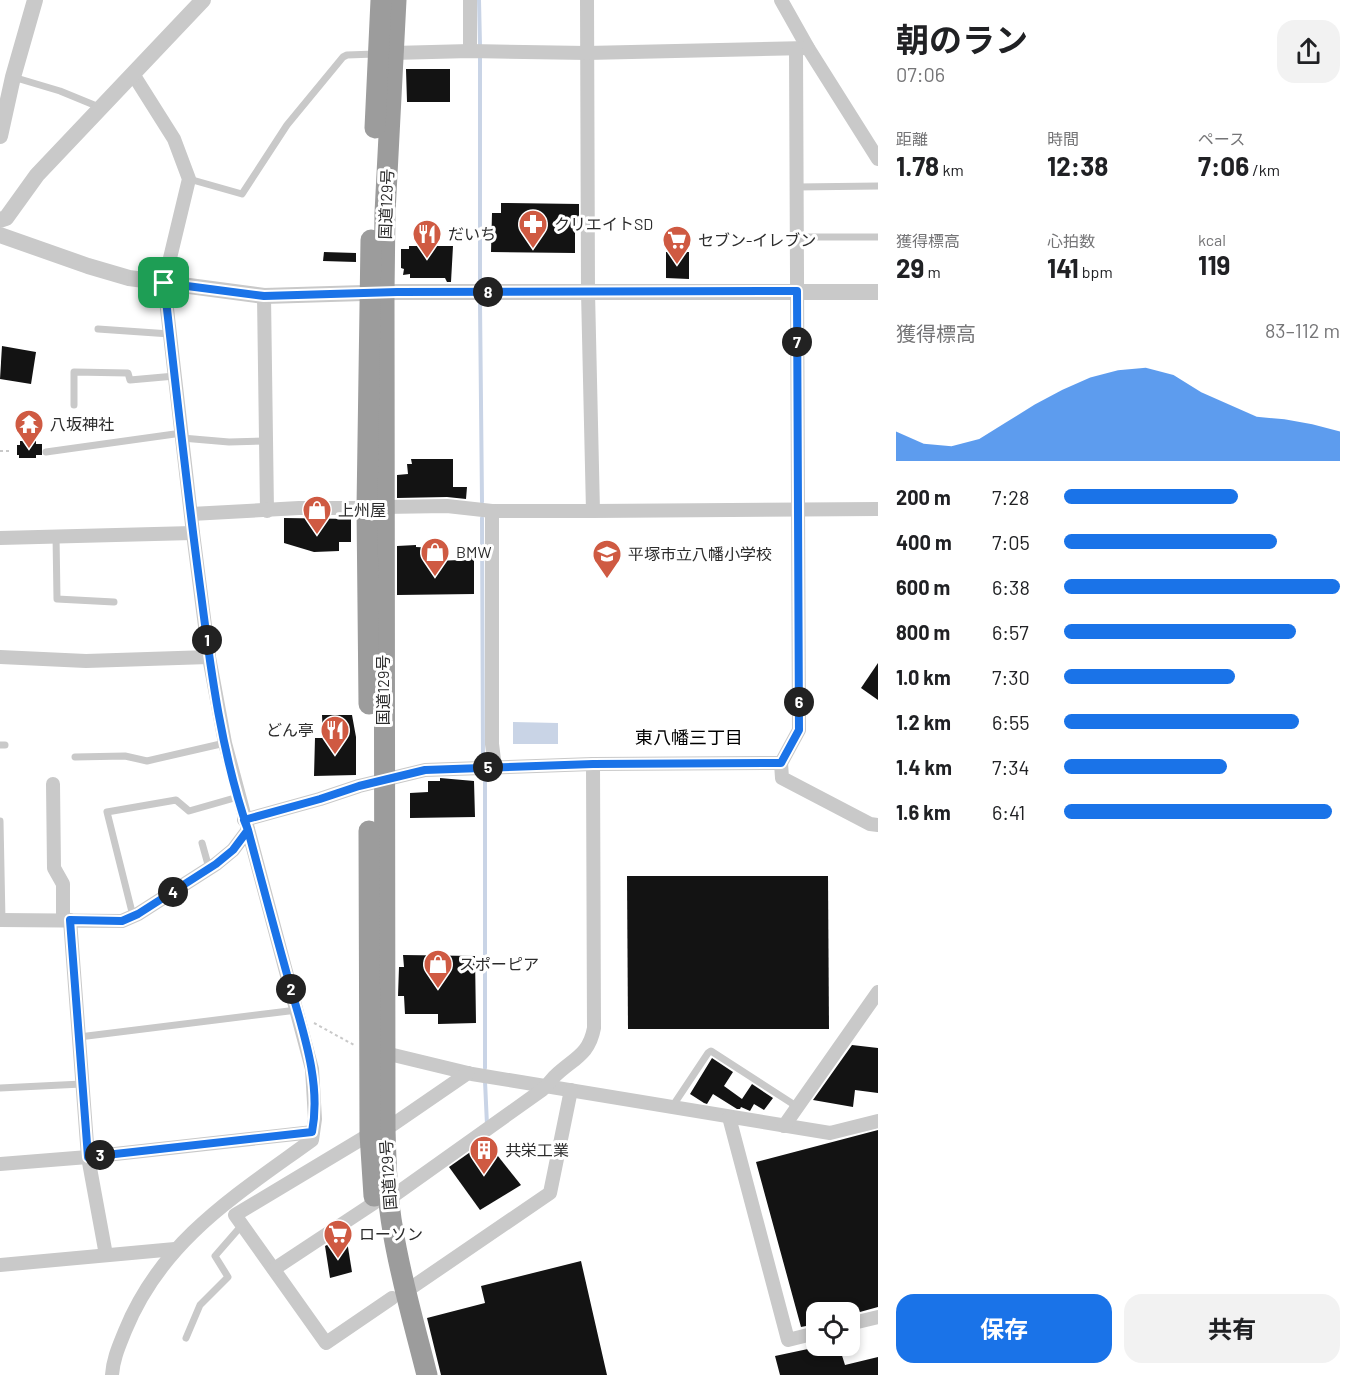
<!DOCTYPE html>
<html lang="ja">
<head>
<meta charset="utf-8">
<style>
  :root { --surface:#fff; --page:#f2f2f2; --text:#202124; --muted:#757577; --accent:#1a73e8 }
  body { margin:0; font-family:Barlow,"Noto Sans JP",sans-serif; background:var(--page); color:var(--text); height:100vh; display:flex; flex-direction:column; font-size:22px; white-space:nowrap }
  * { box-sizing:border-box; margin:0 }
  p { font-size:20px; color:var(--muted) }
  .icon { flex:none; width:33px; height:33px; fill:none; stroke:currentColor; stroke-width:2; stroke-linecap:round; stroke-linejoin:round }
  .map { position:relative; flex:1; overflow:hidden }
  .sheet { display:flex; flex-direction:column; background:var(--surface); width:480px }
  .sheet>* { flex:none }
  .tools { position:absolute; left:806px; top:1302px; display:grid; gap:12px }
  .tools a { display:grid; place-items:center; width:54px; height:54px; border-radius:12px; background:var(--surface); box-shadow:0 3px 9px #0003; font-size:30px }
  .pin { position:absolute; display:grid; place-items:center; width:51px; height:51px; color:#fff; margin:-26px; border-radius:12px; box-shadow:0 3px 9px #0006 }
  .km { position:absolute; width:30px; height:30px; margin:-15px; border-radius:50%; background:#222; color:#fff; font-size:16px; line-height:30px; text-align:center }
  .round { display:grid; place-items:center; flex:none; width:63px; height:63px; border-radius:18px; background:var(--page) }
  .head { display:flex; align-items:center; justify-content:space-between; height:102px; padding:0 18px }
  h1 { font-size:33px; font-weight:700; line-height:45px }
  .stats { display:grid; grid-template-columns:repeat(3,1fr); gap:9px; height:102px; padding:6px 18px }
  .stats div { display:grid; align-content:center }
  .stats b { font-size:26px; font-weight:700 }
  .stats small { font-size:16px; font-weight:400 }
  .stats p { font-size:16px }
  .chart { height:168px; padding:12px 18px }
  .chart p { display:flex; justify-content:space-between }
  .chart svg { width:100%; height:108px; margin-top:6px; fill:var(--accent); opacity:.7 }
  .action { display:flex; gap:12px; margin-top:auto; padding:12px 18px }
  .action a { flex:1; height:69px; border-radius:18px; background:var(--accent); color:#fff; font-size:24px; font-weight:700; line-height:69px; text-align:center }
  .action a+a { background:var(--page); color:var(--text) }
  ul { padding:0 18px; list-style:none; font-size:20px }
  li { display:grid; grid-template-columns:96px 72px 1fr; align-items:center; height:45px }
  li i { height:15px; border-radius:8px; background:var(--accent) }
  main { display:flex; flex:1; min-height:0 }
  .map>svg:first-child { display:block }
  .water { fill:#c9d4e6 }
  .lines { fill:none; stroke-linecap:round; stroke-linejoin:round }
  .stream { stroke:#c9d4e6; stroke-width:4 }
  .building { fill:#131313 }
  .path { stroke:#c9c9c9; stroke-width:2; stroke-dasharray:3 3; stroke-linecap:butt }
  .service { stroke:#c9c9c9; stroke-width:7 }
  .minor { stroke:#c9c9c9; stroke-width:14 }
  .tertiary { stroke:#c9c9c9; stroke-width:16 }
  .trunk { stroke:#9c9c9c; stroke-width:21 }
  .route-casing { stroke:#fff; stroke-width:12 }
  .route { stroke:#1a73e8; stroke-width:8 }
  .labels { text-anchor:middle; stroke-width:6; stroke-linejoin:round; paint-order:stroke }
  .street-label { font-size:16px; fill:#2c2c2c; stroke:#fff }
  .poi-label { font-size:16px; fill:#2c2c2c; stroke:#fff; text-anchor:start }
  .neighbourhood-label { font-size:18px; fill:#000; stroke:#fff }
</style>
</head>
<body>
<main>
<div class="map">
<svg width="878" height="1375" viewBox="0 0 878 1375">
  <rect width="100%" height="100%" fill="#fff"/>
  <polygon class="water" points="513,722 558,723 558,744 513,744"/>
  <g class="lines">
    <g class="stream">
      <polyline points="479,0 480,45"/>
      <polyline points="480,58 480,280"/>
      <polyline points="480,304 482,502"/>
      <polyline points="482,518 483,760"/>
      <polyline points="485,773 485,1068"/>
      <polyline points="485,1081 487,1125"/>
    </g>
  </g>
  <g class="building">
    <polygon points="406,69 450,69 450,102 407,102"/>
    <polygon points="501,203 579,204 579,224 575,224 575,253 491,252 492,213 501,213"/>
    <polygon points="409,246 453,246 451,282 447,282 445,278 410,278 410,274 403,275 404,269 401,268 401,249 409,249"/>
    <polygon points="324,252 356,253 356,262 323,261"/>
    <polygon points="666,252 689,252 689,279 666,278"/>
    <polygon points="2,346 36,352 31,384 0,379"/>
    <polygon points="20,441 36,441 36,444 42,444 42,455 36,455 36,458 19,458 19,455 17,455 17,445 20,445"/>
    <polygon points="411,459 453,459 453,487 467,487 466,499 447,497 397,498 397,475 408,474 407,464 412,464"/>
    <polygon points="284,518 351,519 351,542 339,542 339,551 314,552 284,543"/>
    <polygon points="416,545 416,547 436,548 436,561 460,560 460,551 474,551 474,594 397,595 397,546"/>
    <polygon points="878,663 878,700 861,688"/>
    <polygon points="322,715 352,715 356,737 356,775 314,776 315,738 323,738"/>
    <polygon points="440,778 474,781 475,817 410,818 410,793 428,792 428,781 440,781"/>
    <polygon points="627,876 828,876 829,1029 628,1029"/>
    <polygon points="403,955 475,956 476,1023 438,1024 438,1014 405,1014 404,996 398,996 399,967 404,967"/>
    <polygon points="852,1045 878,1048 878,1093 855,1090 853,1107 813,1100"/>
    <polygon points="712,1058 733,1072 724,1086 742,1099 752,1084 773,1098 764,1110 754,1104 750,1111 741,1107 740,1109 737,1109 713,1094 707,1104 704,1103 690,1094"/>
    <polygon points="878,1130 878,1307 849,1315 849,1312 816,1312 816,1324 801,1327 756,1162"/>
    <polygon points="486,1141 521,1185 480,1210 449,1167"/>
    <polygon points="347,1241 352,1272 330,1278 325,1246 329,1244"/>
    <polygon points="581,1261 607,1375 441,1375 427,1318 485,1303 481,1286"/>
    <polygon points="822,1346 839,1346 845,1365 878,1357 878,1375 780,1375 775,1356"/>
  </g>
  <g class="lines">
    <g class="path">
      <polyline points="0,451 11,451"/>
      <polyline points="314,1023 354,1045"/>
    </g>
    <g class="service">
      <polyline points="13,77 60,91 99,107"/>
      <polyline points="189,179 242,194 287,125 343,57 347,55 375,54"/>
      <polyline points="797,187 878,186"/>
      <polyline points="797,237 878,237"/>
      <polyline points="98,329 170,334"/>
      <polyline points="74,405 74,372 128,373 130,380 175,376"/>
      <polyline points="182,438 229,442 266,441"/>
      <polyline points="46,452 182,433"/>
      <polyline points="56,535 57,599 114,602"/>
      <polyline points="0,745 5,745"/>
      <polyline points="75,757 125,756 147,761 225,743"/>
      <polyline points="0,821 2,920"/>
      <polyline points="202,843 209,868"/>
      <polyline points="133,916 107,812 176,800 189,811 238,797"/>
      <polyline points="79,1037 297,1010"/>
      <polyline points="0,1088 82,1084"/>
      <polyline points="672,1107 708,1053 711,1051 793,1104 793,1112"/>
      <polyline points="186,1338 200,1305 228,1277 215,1256 242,1225"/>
    </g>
    <g class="minor">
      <polyline points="587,0 588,292 593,511"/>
      <polyline points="781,0 808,48 878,159"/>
      <polyline points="470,51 470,0"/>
      <polyline points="393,53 470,51 587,53 808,48"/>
      <polyline points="264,296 267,511"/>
      <polyline points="383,507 447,506 492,511 593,511 878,509"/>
      <polyline points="492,511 492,744 495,767"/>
      <polyline points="191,514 299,508 367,508"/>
      <polyline points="0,538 193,533"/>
      <polyline points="0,657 86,661 209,657"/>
      <polyline points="781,763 799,730 796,49"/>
      <polyline points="53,784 54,868 63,884 63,920"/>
      <polyline points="244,820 320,799 359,786 425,770 593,764 781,763 782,778 870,824 878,825"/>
      <polyline points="0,920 122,921 138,914 216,864 233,850 248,830"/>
      <polyline points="70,920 88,1157 106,1255"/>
      <polyline points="385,1053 472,1074 830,1133 878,1121"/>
      <polyline points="729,1117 788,1340 816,1333"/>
      <polyline points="784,1126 878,992"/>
      <polyline points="385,1130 468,1073"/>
      <polyline points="370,1134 235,1215 326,1343 392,1298"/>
      <polyline points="0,1164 88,1157 313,1132"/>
      <path d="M 389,1199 L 542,1090 C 547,1086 551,1080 555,1076 C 574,1058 589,1055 594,1028 L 593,764"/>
      <polyline points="0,1265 175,1249"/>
      <polyline points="274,1269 374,1203"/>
      <polyline points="405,1292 550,1193 571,1090"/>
      <polyline points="849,1324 878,1317"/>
      <path d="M 112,1375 C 113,1359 119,1346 125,1331 C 162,1240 235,1196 312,1140 L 315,1119 L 312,1069 L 225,743 L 209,657 L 193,533 L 164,283 L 189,179 L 174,139 L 133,74"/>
    </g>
    <g class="tertiary">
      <polyline points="0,136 13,77 35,0"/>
      <polyline points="0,220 6,218 37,175 203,0"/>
      <polyline points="0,235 88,266 129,278 264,296 397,292 878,292"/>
    </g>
    <g class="trunk">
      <path d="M 396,0 L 385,213 L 384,293 L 385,1130 C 386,1164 387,1198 393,1231 C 401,1280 415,1327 427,1375"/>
      <polyline points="375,128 381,0"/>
      <polyline points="369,704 367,508 371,240"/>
      <polyline points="369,831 370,1134 374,1196"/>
    </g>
  </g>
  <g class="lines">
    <g class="route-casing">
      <path id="route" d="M 164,283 C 176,387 187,491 201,594 C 211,673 222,755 248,830 C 261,879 274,928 288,978 C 301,1026 322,1081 312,1132 L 88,1157 L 70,920 L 122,921 L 138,914 L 216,864 L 233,850 L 248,830 L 244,820 L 320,799 L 359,786 L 425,770 L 593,764 L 781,763 L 799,730 L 797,291 L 397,292 L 264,296 L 164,283"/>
    </g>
    <use href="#route" class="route"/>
  </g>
  <defs>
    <g id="pharmacy-pin" transform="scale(1.5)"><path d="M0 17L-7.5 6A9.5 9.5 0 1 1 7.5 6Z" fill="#cf5a42" stroke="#fff"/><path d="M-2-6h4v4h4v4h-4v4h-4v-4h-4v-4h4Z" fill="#fff"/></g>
    <g id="restaurant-pin" transform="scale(1.5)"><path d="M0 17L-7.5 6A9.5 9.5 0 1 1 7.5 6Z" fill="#cf5a42" stroke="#fff"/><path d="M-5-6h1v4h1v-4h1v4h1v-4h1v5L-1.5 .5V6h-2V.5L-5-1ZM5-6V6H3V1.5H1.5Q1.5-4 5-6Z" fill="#fff"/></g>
    <g id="supermarket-pin" transform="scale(1.5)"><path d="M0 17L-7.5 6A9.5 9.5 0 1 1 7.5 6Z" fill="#cf5a42" stroke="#fff"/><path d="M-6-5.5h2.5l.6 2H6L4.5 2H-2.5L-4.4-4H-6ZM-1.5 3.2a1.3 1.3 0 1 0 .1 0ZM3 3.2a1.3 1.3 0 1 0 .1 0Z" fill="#fff"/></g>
    <g id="temple-pin" transform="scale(1.5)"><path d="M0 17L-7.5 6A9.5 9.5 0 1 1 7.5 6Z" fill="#cf5a42" stroke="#fff"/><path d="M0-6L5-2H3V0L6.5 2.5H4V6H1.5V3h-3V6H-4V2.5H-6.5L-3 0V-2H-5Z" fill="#fff"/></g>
    <g id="shop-pin" transform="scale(1.5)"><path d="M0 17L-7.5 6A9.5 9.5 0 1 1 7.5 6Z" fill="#cf5a42" stroke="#fff"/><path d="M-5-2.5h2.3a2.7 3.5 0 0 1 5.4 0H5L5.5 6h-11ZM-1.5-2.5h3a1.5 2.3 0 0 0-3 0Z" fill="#fff"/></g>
    <g id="school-pin" transform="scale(1.5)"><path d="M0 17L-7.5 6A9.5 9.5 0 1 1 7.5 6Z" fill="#cf5a42" stroke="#fff"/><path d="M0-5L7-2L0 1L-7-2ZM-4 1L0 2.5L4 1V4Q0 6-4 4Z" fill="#fff"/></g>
    <g id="building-pin" transform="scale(1.5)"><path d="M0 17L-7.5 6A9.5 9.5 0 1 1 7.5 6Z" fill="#cf5a42" stroke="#fff"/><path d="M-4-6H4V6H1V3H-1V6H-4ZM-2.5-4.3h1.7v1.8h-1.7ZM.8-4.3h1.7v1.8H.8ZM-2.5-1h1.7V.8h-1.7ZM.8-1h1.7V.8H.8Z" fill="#fff"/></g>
  </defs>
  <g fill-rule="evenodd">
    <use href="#pharmacy-pin" x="533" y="224"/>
    <use href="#restaurant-pin" x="427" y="234"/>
    <use href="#supermarket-pin" x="677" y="240"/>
    <use href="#temple-pin" x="29" y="424"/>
    <use href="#shop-pin" x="317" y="510"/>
    <use href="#shop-pin" x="435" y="552"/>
    <use href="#school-pin" x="607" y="554"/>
    <use href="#restaurant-pin" x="335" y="730"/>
    <use href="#shop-pin" x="438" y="964"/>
    <use href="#building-pin" x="484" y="1150"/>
    <use href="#supermarket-pin" x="338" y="1234"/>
  </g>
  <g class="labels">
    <g class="street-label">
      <text transform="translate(386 204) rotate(-88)" y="6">国道129号</text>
      <text transform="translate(383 690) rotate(-90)" y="6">国道129号</text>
      <text transform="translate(388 1175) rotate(-94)" y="6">国道129号</text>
    </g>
    <g class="poi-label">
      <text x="554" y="230">クリエイトSD</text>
      <text x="448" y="240">だいち</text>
      <text x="698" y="246">セブン-イレブン</text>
      <text x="50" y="430">八坂神社</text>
      <text x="338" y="516">上州屋</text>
      <text x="456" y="558">BMW</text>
      <text x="628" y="560">平塚市立八幡小学校</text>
      <text x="314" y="736" text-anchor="end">どん亭</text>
      <text x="459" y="970">スポーピア</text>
      <text x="505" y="1156">共栄工業</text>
      <text x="359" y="1240">ローソン</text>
    </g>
    <g class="neighbourhood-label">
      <text x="689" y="744">東八幡三丁目</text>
    </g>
  </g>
</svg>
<div class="tools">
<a><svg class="icon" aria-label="locate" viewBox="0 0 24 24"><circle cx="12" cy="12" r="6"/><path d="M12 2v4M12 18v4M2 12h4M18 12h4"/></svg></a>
</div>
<div class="pin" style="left:164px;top:283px;background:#1e9e55"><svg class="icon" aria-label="arrive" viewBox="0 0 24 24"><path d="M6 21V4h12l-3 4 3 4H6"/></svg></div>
<b class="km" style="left:207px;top:640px">1</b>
<b class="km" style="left:291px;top:989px">2</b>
<b class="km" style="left:100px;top:1155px">3</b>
<b class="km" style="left:173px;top:892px">4</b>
<b class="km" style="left:488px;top:767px">5</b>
<b class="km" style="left:799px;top:702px">6</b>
<b class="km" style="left:797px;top:342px">7</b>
<b class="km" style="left:488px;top:292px">8</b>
</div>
<section class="sheet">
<div class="head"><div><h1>朝のラン</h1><p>07:06</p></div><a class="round"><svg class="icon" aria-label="share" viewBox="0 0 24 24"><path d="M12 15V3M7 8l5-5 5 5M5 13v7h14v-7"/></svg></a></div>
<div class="stats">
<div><p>距離</p><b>1.78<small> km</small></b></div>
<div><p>時間</p><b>12:38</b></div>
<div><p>ペース</p><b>7:06<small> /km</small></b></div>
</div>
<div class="stats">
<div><p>獲得標高</p><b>29<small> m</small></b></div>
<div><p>心拍数</p><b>141<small> bpm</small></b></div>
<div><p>kcal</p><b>119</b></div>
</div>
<div class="chart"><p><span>獲得標高</span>83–112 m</p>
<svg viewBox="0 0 160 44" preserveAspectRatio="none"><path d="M0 44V32L10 37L20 38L30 35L40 28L50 21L60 15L70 10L80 7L90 6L100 9L110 16L120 21L130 26L140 27L150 29L160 32V44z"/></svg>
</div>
<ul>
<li><b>200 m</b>7:28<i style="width:63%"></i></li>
<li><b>400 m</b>7:05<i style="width:77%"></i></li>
<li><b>600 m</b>6:38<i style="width:100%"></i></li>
<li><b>800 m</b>6:57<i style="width:84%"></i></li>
<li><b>1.0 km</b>7:30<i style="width:62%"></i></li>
<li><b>1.2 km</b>6:55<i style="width:85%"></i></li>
<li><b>1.4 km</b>7:34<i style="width:59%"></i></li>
<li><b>1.6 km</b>6:41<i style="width:97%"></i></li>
</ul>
<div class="action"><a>保存</a><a>共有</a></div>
</section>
</main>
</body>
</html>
